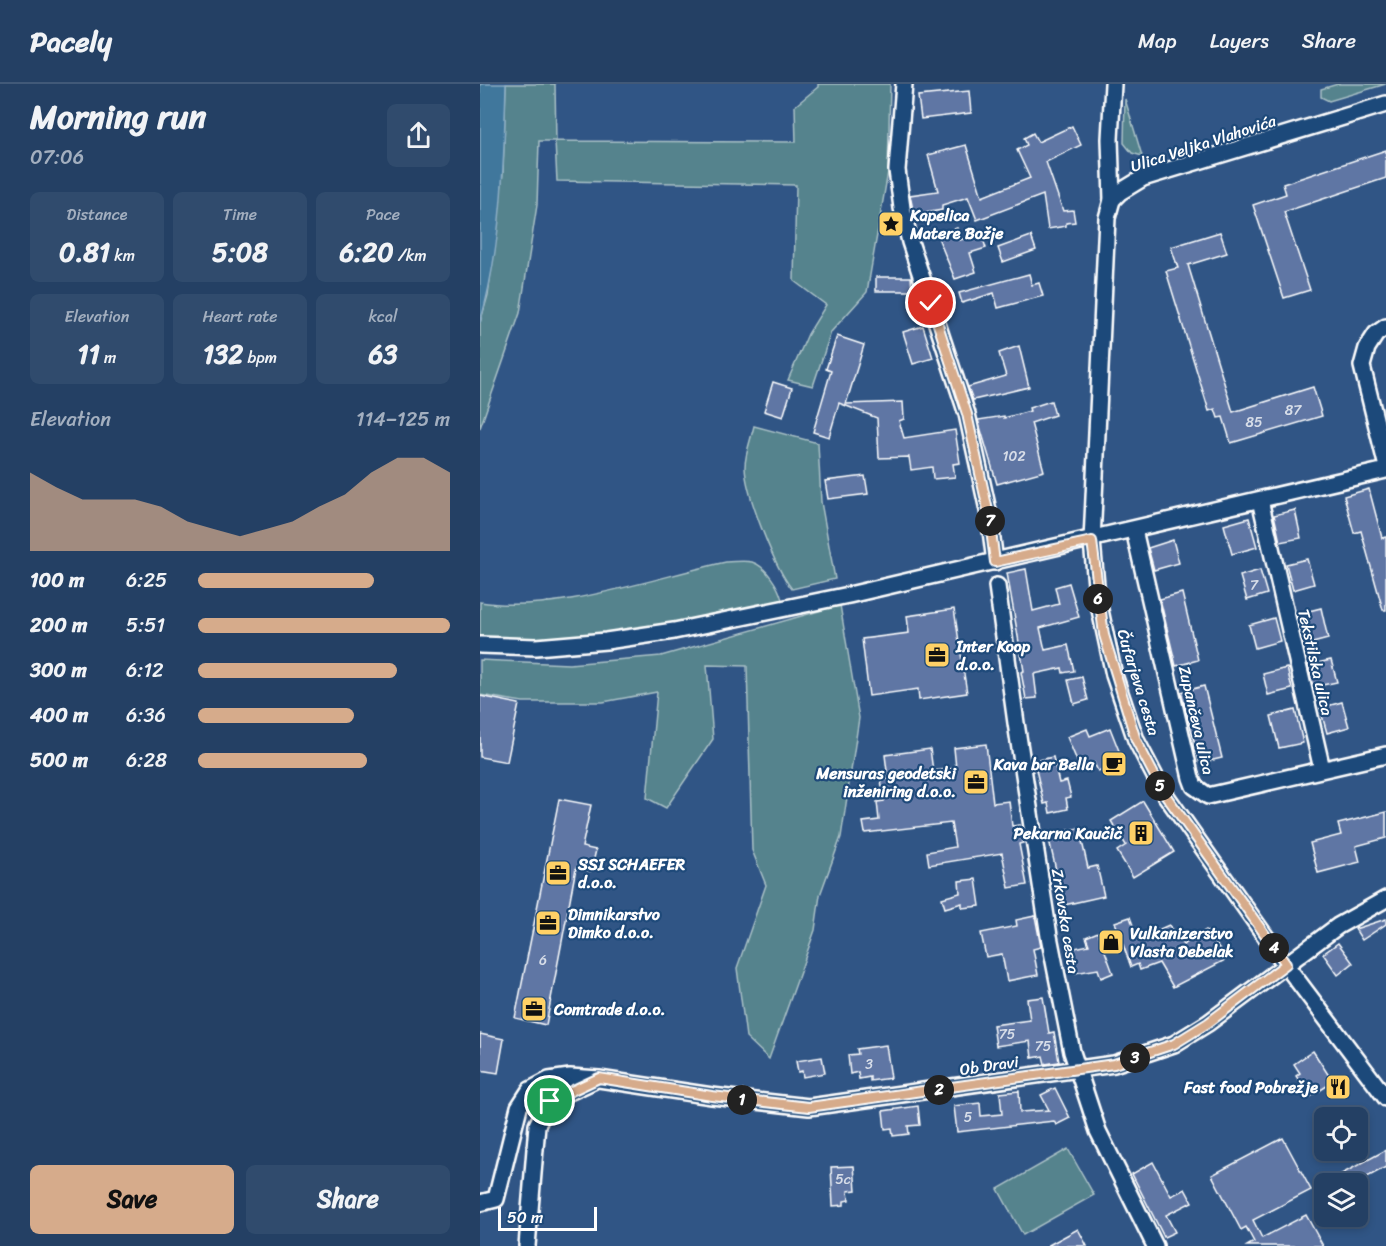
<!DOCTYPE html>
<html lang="en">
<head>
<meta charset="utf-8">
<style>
  :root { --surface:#244064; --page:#304b6d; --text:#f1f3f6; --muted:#a3afbf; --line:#415978; --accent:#d6ab8b }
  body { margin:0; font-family:Sriracha,sans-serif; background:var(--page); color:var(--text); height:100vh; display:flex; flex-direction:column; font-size:22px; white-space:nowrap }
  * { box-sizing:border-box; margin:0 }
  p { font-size:20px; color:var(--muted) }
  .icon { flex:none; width:33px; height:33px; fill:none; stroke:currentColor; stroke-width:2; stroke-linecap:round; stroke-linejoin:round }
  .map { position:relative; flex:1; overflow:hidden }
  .panel { display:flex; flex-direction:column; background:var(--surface); width:480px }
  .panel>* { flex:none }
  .tools { position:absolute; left:834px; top:1023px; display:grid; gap:12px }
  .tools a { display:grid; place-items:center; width:54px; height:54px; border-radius:9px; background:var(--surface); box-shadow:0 3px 9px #0003,0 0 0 2px var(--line); font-size:30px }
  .scale { position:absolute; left:18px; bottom:15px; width:99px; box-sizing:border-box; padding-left:6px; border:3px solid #fff; border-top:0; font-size:16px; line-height:21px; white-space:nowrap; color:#fff; -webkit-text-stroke:4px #1f4a7a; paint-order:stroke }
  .pin { position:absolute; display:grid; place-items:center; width:51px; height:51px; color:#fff; margin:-26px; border:3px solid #fff; border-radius:50%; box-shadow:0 2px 6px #0007 }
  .km { position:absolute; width:30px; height:30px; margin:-15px; border-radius:50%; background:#222; color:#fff; font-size:16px; line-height:30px; text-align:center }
  .round { display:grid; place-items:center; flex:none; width:63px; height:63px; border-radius:9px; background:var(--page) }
  .headline { display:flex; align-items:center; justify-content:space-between; height:102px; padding:0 30px }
  h1 { font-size:33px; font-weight:700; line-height:45px }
  .metrics { display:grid; grid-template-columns:repeat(3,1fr); gap:9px; height:102px; padding:6px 30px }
  .metrics div { display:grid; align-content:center; border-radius:9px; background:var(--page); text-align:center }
  .metrics b { font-size:26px; font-weight:700 }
  .metrics small { font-size:16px; font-weight:400 }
  .metrics p { font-size:16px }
  .chart { height:168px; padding:12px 30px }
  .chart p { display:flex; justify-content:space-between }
  .chart svg { width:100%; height:108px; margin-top:6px; fill:var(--accent); opacity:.7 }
  .button { display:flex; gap:12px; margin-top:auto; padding:12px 30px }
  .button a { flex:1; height:69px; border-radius:9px; background:var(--accent); color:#111; font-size:24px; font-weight:700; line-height:69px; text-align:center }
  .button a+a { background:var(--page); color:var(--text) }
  ul { padding:0 30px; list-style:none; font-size:20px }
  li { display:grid; grid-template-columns:96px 72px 1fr; align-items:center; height:45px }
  li i { height:15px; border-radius:8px; background:var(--accent) }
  header { display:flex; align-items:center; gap:36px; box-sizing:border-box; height:84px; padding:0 30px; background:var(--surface); border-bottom:2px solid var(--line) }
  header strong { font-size:28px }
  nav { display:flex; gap:33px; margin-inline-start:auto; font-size:21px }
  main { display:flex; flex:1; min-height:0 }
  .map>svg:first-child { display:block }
  .green { fill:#54838d; stroke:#aac1c6; stroke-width:1.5 }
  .water { fill:#40779c; stroke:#8cadc4; stroke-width:1.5 }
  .building { fill:#5f76a4; stroke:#fff; stroke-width:1.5 }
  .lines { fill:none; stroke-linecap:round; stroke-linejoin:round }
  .minor-casing { stroke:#fff; stroke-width:20 }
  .minor { stroke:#1f4a7a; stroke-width:15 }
  .route-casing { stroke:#fff; stroke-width:12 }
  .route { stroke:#d6ab8b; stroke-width:8 }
  .labels { text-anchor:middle; stroke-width:4.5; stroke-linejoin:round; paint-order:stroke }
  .number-label { font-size:14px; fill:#d7dde8 }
  .street-label { font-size:16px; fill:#fff; stroke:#1f4a7a }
  .poi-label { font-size:16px; font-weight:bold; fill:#fff; stroke:#1f4a7a; text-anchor:start }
</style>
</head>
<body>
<header>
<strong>Pacely</strong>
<nav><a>Map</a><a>Layers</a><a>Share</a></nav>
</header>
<main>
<section class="panel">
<div class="headline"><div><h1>Morning run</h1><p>07:06</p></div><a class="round"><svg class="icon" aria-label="share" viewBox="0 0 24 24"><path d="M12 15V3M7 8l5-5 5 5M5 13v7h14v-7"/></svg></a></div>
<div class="metrics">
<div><p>Distance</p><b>0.81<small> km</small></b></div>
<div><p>Time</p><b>5:08</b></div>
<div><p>Pace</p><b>6:20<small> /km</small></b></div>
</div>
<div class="metrics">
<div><p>Elevation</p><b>11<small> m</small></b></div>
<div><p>Heart rate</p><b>132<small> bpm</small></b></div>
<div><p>kcal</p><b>63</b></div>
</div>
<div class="chart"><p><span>Elevation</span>114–125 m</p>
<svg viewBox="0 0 160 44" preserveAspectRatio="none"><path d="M0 44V12L10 18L20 23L30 23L40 23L50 26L60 32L70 35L80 38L90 35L100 32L110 26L120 21L130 12L140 6L150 6L160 12V44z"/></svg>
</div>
<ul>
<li><b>100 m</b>6:25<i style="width:70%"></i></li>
<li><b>200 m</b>5:51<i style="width:100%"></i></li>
<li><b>300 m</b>6:12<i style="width:79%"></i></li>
<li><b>400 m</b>6:36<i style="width:62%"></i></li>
<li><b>500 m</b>6:28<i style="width:67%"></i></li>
</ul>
<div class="button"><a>Save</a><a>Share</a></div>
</section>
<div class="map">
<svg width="906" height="1162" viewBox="0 0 906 1162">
  <rect width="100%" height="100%" fill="#305585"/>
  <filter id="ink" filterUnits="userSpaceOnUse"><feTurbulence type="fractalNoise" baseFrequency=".0167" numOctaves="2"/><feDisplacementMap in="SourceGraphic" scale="12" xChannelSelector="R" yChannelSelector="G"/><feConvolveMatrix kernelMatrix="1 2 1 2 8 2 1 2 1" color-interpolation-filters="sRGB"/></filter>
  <g filter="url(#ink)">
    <g class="green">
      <polygon points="26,0 75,0 76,57 316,58 315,22 338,3 338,0 410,0 408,88 387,208 351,248 333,302 308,296 328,250 346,221 314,197 316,101 77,97 75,57 59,57 57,121 40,229 0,344 0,239 8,211 23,90"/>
      <polygon points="858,0 906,0 849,17 841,13 841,5"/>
      <polygon points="645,15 662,72 652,69 644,59"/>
      <path d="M 274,342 L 338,359 L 341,418 L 355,495 L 312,505 C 295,484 266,411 265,383 C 265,370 271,355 274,342 Z"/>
      <path d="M 246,478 C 254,478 264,476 272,478 C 286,482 299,503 302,516 C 203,540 102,557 0,555 L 0,518 C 74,530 173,494 246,478 Z"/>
      <polygon points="360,521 379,634 361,753 340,811 335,846 289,975 266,953 257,884 286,801 272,766 267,582 227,581 233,655 186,724 167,714 177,608 123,618 43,618 0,611 0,576 89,580 181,572"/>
      <polygon points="588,1065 614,1111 543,1151 518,1105"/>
    </g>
    <path class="water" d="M 0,0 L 26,0 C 24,79 22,162 0,239 Z"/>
    <g class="building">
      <polygon points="489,7 491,29 441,35 438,12"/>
      <polygon points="592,42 601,61 566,78 583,127 593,126 595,138 586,139 586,142 568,145 563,111 497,136 488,113 462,121 462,126 434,131 430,111 458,107 448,71 486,61 502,113 550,94 537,66 547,61 544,54 553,49 558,58"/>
      <polygon points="906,66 906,94 804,128 830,206 804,214 773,121 806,110 803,100"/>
      <polygon points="477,144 480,156 501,149 506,164 490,169 496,188 475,195 457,151"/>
      <polygon points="740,148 747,169 708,181 753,328 833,303 842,332 751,359 743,333 738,334 735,325 729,327 686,187 698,184 691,163"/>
      <polygon points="551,152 556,166 523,178 518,164"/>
      <polygon points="549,190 552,201 559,199 563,212 518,224 514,209 482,219 479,209"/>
      <polygon points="396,193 431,193 432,207 396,207"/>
      <polygon points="443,242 453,274 433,280 423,248"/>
      <polygon points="357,252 384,261 366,320 423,318 424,335 419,337 424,354 475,346 480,379 473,380 475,393 453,395 452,383 431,386 429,373 399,374 397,334 359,319 349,353 333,348 351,287 346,285"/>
      <polygon points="539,262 549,303 493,316 488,303 526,292 519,269"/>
      <polygon points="293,298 312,304 303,333 284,327"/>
      <polygon points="571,317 575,331 551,339 564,387 517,400 498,336 524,332 524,334 550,327 549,324"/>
      <polygon points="385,392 388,410 348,415 345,397"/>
      <polygon points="889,405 902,454 906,453 906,526 903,526 881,447 874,449 864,412"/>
      <polygon points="815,426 821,454 800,458 794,431"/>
      <polygon points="769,434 777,463 752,470 744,441"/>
      <polygon points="693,456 699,479 674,486 668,464"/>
      <polygon points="827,475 834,500 813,506 806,480"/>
      <polygon points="546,485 553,527 579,520 575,503 589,499 599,533 560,544 565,566 588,561 594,587 583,589 582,584 554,590 557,614 546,615 541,588 544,587 527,489"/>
      <polygon points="780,486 787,510 767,516 760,492"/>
      <polygon points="702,509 718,576 696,582 680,515"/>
      <polygon points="841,524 848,555 825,561 817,530"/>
      <polygon points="474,525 487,609 439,616 438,605 389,612 382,555 429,549 427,532"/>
      <polygon points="794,534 800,557 775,564 769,541"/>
      <polygon points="851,576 857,598 833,603 828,581"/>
      <polygon points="807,584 812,605 788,611 783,590"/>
      <polygon points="602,593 608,616 594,620 588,596"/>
      <polygon points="724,602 742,674 720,679 701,608"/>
      <polygon points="0,612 39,620 27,678 0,673"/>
      <polygon points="862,618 869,643 847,649 840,624"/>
      <polygon points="815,626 823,659 799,664 791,632"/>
      <polygon points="630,644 643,677 618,687 614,679 600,684 587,653 607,645 610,652"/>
      <polygon points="506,660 513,719 529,717 532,742 540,741 543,759 539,760 547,801 529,804 522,769 449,781 447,768 475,763 471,739 385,749 383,738 399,736 397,718 404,717 401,696 408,695 405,671 450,665 453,687 476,684 474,664"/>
      <polygon points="573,673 579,699 587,697 591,713 586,714 588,725 570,729 568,719 564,720 554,677"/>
      <polygon points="79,715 111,721 102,763 116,766 111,787 96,784 66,941 35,934"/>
      <polygon points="663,717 694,768 653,793 637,767 646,761 631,737"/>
      <polygon points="906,728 906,754 876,762 880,778 838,789 830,759 861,751 858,740"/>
      <polygon points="599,744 608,784 617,782 624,812 584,821 568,751"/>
      <polygon points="496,795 500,822 482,824 482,819 465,824 462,814 480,809 479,797"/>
      <polygon points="555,832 561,863 553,865 558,891 527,897 522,870 506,873 501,849 537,842 536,836"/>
      <polygon points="650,833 658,855 689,841 703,861 726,846 747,875 693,903 679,879 660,886 658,880 651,883 635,838"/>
      <polygon points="906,835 906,840 882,856 875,845"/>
      <polygon points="618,848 633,889 621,894 618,885 595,889 590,865 609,861 606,853"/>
      <polygon points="858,859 873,879 858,891 843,870"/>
      <polygon points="563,913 569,949 574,948 579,978 565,980 563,972 552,974 550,957 516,962 513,941 550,936 547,915"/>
      <polygon points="0,950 24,955 18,989 0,986"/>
      <polygon points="406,961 411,994 390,997 390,993 379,995 378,988 370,990 368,971 378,970 377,965"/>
      <polygon points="833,967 853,998 830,1013 816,992 820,989 814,980"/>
      <polygon points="342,973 345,989 323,993 322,987 318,988 316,977"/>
      <polygon points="575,1004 590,1034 576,1041 574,1037 477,1048 474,1022 500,1019 501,1032 522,1030 520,1009 539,1007 540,1028 569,1026 561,1011"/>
      <polygon points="438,1022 440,1041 428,1042 429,1050 413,1052 412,1044 405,1045 403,1027"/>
      <polygon points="803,1054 831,1106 773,1136 782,1154 826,1131 843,1162 767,1162 774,1158 766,1143 761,1146 732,1091"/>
      <polygon points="906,1066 906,1083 874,1100 843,1100"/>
      <polygon points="673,1078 691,1112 705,1105 712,1118 686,1131 695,1148 684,1153 652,1090"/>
      <polygon points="374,1082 376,1106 368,1107 369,1116 364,1117 364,1121 353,1122 351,1083"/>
      <polygon points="598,1145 607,1162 567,1162"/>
    </g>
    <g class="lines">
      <g class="minor-casing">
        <g id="minor">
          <polyline points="424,0 417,86 422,124 430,158 487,330 509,431 515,478"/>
          <polyline points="633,0 630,55 632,116 627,134 612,457 617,512 634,591 656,656 682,706 805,880 906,1014"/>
          <polyline points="632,116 640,108 663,94 906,20"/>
          <polyline points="906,243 896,250 887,264 882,282 906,379"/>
          <polyline points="780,416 842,685"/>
          <polyline points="654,446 711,694 714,702 728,712 906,671"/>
          <polyline points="517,502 536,639 569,852 592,968 618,1047 675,1162"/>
          <polyline points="0,561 56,563 126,557 194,547 369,511 906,386"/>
          <polyline points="0,1119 16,1115 39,1023 50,1006 69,996 90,993 119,995 232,1012 329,1023 634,980 694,960 728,939 858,842 906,815"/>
          <polyline points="47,1162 57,1041 70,1017 113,997"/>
        </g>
      </g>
      <use href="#minor" class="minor"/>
    </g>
  </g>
  <g class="lines" filter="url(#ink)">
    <g class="route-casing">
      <polyline id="route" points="70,1017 119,994 232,1012 329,1023 634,980 694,960 728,939 806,880 682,706 656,656 624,551 612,457 515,478 509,431 487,330 451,219"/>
    </g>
    <use href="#route" class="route"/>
  </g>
  <defs>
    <g id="sight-square" transform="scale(1.35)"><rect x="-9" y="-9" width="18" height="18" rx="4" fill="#ffd166" stroke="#1f4a7a"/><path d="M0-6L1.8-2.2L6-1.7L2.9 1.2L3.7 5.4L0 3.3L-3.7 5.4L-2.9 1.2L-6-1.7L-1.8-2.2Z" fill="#111"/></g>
    <g id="office-square" transform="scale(1.35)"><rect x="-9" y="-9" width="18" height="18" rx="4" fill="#ffd166" stroke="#1f4a7a"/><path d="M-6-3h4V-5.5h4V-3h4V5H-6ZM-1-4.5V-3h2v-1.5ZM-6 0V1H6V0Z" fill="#111"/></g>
    <g id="cafe-square" transform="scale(1.35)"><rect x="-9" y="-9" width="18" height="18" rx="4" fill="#ffd166" stroke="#1f4a7a"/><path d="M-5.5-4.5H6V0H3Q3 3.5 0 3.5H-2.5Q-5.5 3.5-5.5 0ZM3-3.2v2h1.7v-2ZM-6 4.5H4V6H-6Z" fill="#111"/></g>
    <g id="building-square" transform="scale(1.35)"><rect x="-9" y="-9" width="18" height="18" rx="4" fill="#ffd166" stroke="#1f4a7a"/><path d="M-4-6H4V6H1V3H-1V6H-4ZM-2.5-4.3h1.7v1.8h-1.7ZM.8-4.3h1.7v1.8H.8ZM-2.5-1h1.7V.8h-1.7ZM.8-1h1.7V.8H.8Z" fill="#111"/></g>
    <g id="shop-square" transform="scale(1.35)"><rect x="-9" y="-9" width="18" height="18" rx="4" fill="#ffd166" stroke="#1f4a7a"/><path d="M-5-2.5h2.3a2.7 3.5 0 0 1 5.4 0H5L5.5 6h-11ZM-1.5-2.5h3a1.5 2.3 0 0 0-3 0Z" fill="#111"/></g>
    <g id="restaurant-square" transform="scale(1.35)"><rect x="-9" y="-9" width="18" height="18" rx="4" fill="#ffd166" stroke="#1f4a7a"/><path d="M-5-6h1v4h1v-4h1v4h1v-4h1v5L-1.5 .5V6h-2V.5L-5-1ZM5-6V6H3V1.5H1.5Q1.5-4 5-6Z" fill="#111"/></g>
  </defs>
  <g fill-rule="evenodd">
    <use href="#sight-square" x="411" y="140"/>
    <use href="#office-square" x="457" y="571"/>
    <use href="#cafe-square" x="634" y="680"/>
    <use href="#office-square" x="496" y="698"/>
    <use href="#building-square" x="661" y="749"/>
    <use href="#office-square" x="78" y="789"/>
    <use href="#office-square" x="68" y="839"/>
    <use href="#shop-square" x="631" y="858"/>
    <use href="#office-square" x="54" y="925"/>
    <use href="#restaurant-square" x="858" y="1003"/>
  </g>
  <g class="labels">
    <g class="number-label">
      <text x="813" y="331">87</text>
      <text x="774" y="343">85</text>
      <text x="534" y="377">102</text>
      <text x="774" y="506">7</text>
      <text x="63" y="881">6</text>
      <text x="527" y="955">75</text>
      <text x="563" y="967">75</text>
      <text x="389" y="985">3</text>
      <text x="488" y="1038">5</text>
      <text x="363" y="1100">5c</text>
    </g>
    <g class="street-label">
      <text transform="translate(723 59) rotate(-18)" y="6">Ulica Veljka Vlahovića</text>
      <text transform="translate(836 578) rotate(77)" y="6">Tekstilska ulica</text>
      <text transform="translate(659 598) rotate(73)" y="6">Čufarjeva cesta</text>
      <text transform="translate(717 636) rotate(77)" y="6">Zupančeva ulica</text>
      <text transform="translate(586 837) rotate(81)" y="6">Zrkovska cesta</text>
      <text transform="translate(509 981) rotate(-8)" y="6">Ob Dravi</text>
    </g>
    <g class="poi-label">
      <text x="430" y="137">Kapelica<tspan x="430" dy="18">Matere Božje</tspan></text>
      <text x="476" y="568">Inter Koop<tspan x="476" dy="18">d.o.o.</tspan></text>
      <text x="614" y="686" text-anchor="end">Kava bar Bella</text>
      <text x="476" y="695" text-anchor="end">Mensuras geodetski<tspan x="476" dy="18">inženiring d.o.o.</tspan></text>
      <text x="642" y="755" text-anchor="end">Pekarna Kaučič</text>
      <text x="98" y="786">SSI SCHAEFER<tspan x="98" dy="18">d.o.o.</tspan></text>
      <text x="88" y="836">Dimnikarstvo<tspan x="88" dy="18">Dimko d.o.o.</tspan></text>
      <text x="650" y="855">Vulkanizerstvo<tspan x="650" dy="18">Vlasta Debelak</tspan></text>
      <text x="74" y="931">Comtrade d.o.o.</text>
      <text x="838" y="1009" text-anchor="end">Fast food Pobrežje</text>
    </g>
  </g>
</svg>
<div class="tools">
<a><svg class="icon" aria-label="locate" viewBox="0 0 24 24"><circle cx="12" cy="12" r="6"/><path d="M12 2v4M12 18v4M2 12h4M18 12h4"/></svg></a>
<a><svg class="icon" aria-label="layers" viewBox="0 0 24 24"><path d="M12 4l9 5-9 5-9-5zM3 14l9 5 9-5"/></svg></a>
</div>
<div class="scale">50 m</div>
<div class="pin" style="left:70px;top:1017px;background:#1e9e55"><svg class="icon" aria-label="arrive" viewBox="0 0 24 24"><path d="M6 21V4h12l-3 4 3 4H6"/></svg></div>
<div class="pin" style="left:451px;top:219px;background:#d93025"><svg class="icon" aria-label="check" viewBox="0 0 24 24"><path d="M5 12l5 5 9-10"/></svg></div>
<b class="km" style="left:262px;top:1016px">1</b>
<b class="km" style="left:459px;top:1006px">2</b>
<b class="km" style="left:655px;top:974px">3</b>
<b class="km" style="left:794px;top:864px">4</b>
<b class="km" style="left:680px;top:702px">5</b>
<b class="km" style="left:618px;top:515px">6</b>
<b class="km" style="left:510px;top:437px">7</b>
</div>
</main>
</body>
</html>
